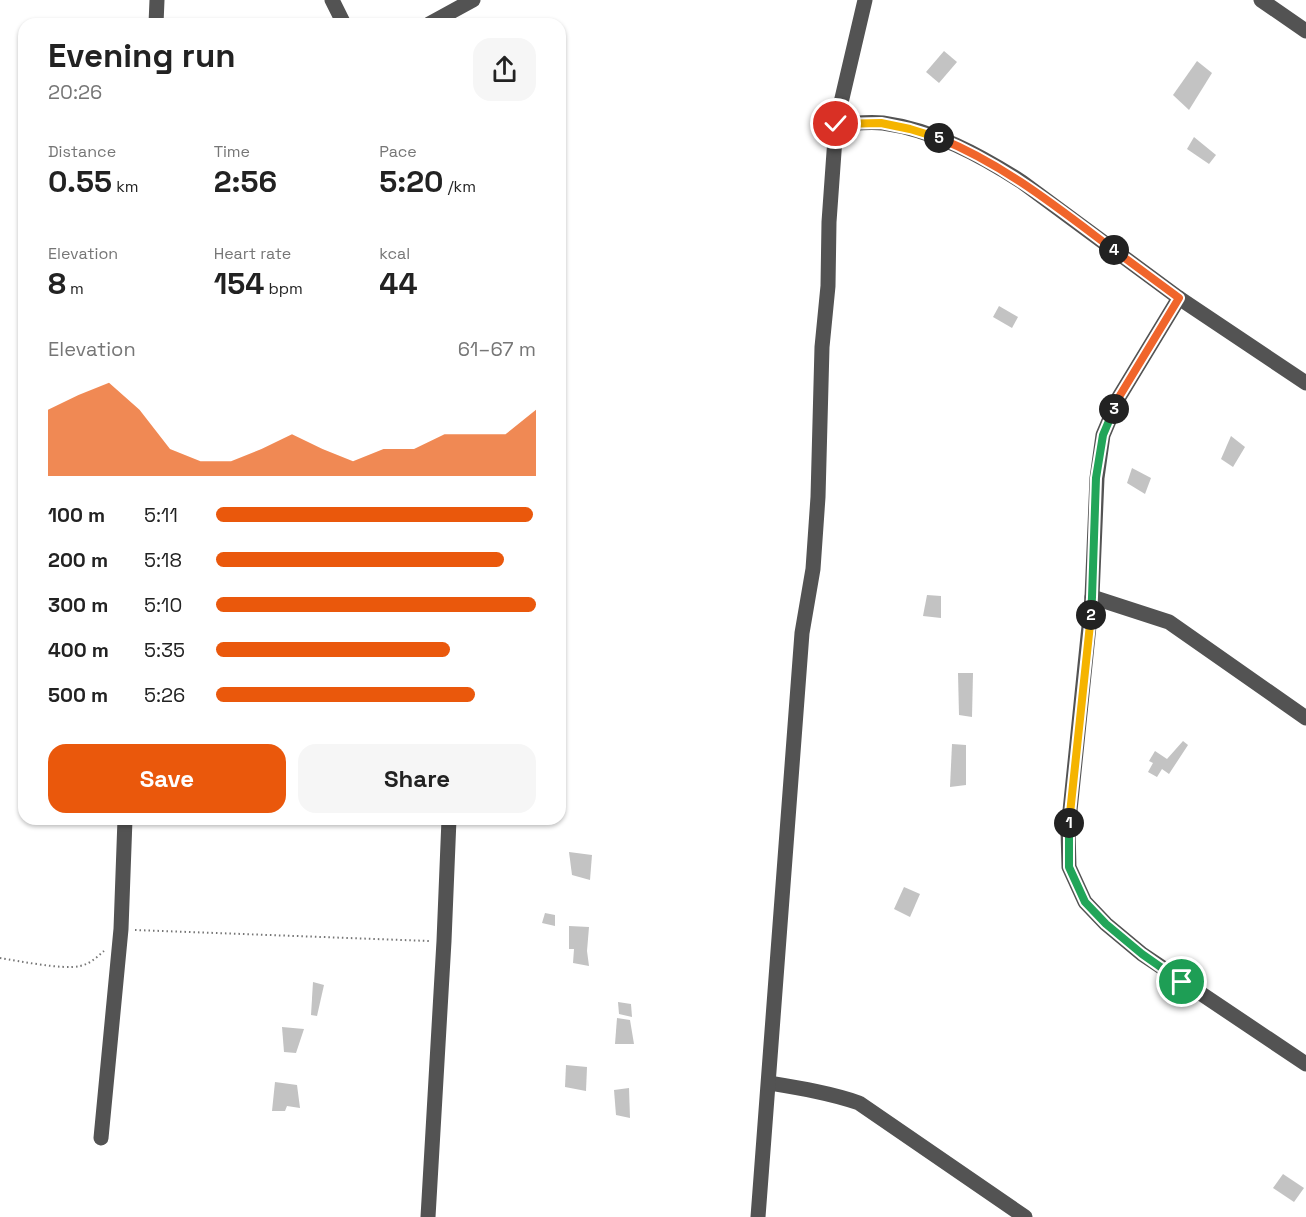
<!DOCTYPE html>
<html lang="en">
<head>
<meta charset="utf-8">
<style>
  :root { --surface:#fff; --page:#f6f6f6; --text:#222; --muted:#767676; --accent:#ea580c }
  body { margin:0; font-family:"Space Grotesk",sans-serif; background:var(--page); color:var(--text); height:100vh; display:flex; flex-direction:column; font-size:22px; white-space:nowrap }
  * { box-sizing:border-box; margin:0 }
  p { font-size:20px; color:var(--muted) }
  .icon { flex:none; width:33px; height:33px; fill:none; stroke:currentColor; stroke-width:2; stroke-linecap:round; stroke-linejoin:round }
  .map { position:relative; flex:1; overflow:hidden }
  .panel { position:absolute; left:18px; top:18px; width:548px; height:807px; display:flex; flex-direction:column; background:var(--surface); border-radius:18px; box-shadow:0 2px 4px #0004 }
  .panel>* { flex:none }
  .pin { position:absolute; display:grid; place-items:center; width:51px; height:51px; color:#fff; margin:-26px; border:3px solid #fff; border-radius:50%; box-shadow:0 2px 6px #0007 }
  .km { position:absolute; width:30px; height:30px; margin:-15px; border-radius:50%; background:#222; color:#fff; font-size:16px; line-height:30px; text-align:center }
  .round { display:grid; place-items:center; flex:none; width:63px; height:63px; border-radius:18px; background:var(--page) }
  .summary { display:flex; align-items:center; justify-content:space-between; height:102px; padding:0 30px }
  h1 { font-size:33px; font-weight:700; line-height:45px }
  .figures { display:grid; grid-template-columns:repeat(3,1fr); gap:9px; height:102px; padding:6px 30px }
  .figures div { display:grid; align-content:center }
  .figures b { font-size:30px; font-weight:700 }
  .figures small { font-size:16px; font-weight:400 }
  .figures p { font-size:16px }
  .chart { height:168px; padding:12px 30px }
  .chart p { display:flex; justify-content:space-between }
  .chart svg { width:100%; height:108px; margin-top:6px; fill:var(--accent); opacity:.7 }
  .button { display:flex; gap:12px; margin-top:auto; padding:12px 30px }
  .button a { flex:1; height:69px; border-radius:18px; background:var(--accent); color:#fff; font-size:24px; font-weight:700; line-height:69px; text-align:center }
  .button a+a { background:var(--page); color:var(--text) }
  ul { padding:0 30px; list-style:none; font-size:20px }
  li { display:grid; grid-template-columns:96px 72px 1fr; align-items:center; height:45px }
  li i { height:15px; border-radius:8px; background:var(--accent) }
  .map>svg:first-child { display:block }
  .building { fill:#c3c3c3 }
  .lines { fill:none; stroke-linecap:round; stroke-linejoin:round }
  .path { stroke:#757575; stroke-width:2; stroke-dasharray:1.5 3; stroke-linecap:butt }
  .minor { stroke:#535353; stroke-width:15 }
  .split-1-casing { stroke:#fff; stroke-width:12 }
  .split-2-casing { stroke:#fff; stroke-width:12 }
  .split-3-casing { stroke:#fff; stroke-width:12 }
  .split-4-casing { stroke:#fff; stroke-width:12 }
  .split-5-casing { stroke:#fff; stroke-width:12 }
  .split-6-casing { stroke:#fff; stroke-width:12 }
  .split-1 { stroke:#22a559; stroke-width:8 }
  .split-2 { stroke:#f5b400; stroke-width:8 }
  .split-3 { stroke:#22a559; stroke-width:8 }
  .split-4 { stroke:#f0652b; stroke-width:8 }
  .split-5 { stroke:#f0652b; stroke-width:8 }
  .split-6 { stroke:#f5b400; stroke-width:8 }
</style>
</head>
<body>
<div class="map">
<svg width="1306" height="1217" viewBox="0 0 1306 1217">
  <rect width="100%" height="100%" fill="#fff"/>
  <g class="building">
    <polygon points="944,51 957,62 939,83 926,72"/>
    <polygon points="1197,61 1212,73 1189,110 1173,95"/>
    <polygon points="1194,137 1216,155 1209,164 1187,149"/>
    <polygon points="999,306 1018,317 1012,328 993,317"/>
    <polygon points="1231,436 1245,447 1233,467 1221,459"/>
    <polygon points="1132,468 1151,478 1145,494 1127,483"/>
    <polygon points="927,595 941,596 941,618 923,616"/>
    <polygon points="958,673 973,673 972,717 959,715"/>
    <polygon points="1183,741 1188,745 1169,774 1162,769 1157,777 1148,772 1153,763 1149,761 1155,751 1167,759"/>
    <polygon points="952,744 966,745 966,785 950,787"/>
    <polygon points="569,852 592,855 590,880 572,875"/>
    <polygon points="904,887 920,894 910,917 894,909"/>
    <polygon points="545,913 555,915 555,926 542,923"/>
    <polygon points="569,926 589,927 587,951 589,966 573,963 574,949 569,949"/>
    <polygon points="313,982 324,985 317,1016 311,1015"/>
    <polygon points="618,1002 631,1004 632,1017 619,1014"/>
    <polygon points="617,1018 630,1020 634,1044 615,1044"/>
    <polygon points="282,1027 304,1029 296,1053 284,1052"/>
    <polygon points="566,1065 587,1067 586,1091 565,1087"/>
    <polygon points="275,1082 297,1085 300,1108 287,1106 285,1111 272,1111"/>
    <polygon points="629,1088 630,1118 616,1115 614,1090"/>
    <polygon points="1283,1174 1304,1188 1294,1202 1273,1188"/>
  </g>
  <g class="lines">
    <g class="path">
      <polyline points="135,930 429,941"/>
      <path d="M 0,958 C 20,961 62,970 80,966 C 90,964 97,957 104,951"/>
    </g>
    <g class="minor">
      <polyline points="332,0 344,24"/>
      <polyline points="1261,0 1306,31"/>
      <polyline points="156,24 157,0"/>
      <polyline points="429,24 473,0"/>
      <path d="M 836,124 C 851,124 868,121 883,123 C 934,130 980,155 1022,182 L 1179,298 L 1306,383"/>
      <polyline points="1179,298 1119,397 1103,435 1097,478 1092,597 1068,830 1069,867 1085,902 1106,924 1142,954 1306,1064"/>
      <polyline points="1092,597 1169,622 1306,718"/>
      <path d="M 769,1083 C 799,1088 830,1093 859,1103 L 1025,1217"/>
      <polyline points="101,1138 121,929 125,819"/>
      <polyline points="428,1217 444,941 449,819"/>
      <polyline points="758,1217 802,633 813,569 818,497 822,347 828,286 829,222 836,124 865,0"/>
    </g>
  </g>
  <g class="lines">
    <g class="split-1-casing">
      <polyline id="split-1" points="1069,823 1069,867 1085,902 1106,924 1142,954 1182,982"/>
    </g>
    <g class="split-2-casing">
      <polyline id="split-2" points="1069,823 1091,615"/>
    </g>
    <g class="split-3-casing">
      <polyline id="split-3" points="1091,615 1092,597 1096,478 1103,435 1114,409"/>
    </g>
    <g class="split-4-casing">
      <polyline id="split-4" points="1114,409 1119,397 1179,298 1114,250"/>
    </g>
    <g class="split-5-casing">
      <path id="split-5" d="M 939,138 C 1005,165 1058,208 1114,250"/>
    </g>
    <g class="split-6-casing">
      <polyline id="split-6" points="836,124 881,123 910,129 939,138"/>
    </g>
    <use href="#split-1" class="split-1"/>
    <use href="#split-2" class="split-2"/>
    <use href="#split-3" class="split-3"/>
    <use href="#split-4" class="split-4"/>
    <use href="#split-5" class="split-5"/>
    <use href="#split-6" class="split-6"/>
  </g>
</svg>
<div class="pin" style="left:1182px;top:982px;background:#1e9e55"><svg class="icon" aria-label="arrive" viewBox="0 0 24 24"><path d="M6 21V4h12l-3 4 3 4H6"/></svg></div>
<div class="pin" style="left:836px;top:124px;background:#d93025"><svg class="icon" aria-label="check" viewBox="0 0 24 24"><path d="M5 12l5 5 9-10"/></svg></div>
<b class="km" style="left:1069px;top:823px">1</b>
<b class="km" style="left:1091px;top:615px">2</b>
<b class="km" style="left:1114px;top:409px">3</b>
<b class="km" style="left:1114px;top:250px">4</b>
<b class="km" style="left:939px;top:138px">5</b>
<section class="panel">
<div class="summary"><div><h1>Evening run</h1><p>20:26</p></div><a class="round"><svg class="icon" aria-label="share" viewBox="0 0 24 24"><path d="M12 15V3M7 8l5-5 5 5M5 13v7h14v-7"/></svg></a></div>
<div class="figures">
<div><p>Distance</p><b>0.55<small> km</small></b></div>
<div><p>Time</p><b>2:56</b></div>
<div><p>Pace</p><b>5:20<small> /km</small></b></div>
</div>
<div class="figures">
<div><p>Elevation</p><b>8<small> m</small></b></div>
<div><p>Heart rate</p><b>154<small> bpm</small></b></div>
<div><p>kcal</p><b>44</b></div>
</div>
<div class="chart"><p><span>Elevation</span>61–67 m</p>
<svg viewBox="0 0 160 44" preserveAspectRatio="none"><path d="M0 44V17L10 11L20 6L30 17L40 33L50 38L60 38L70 33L80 27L90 33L100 38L110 33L120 33L130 27L140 27L150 27L160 17V44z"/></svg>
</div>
<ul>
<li><b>100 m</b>5:11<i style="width:99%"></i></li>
<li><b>200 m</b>5:18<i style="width:90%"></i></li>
<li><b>300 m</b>5:10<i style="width:100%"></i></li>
<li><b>400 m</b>5:35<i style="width:73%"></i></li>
<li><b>500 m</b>5:26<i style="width:81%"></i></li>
</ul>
<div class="button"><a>Save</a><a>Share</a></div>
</section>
</div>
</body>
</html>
